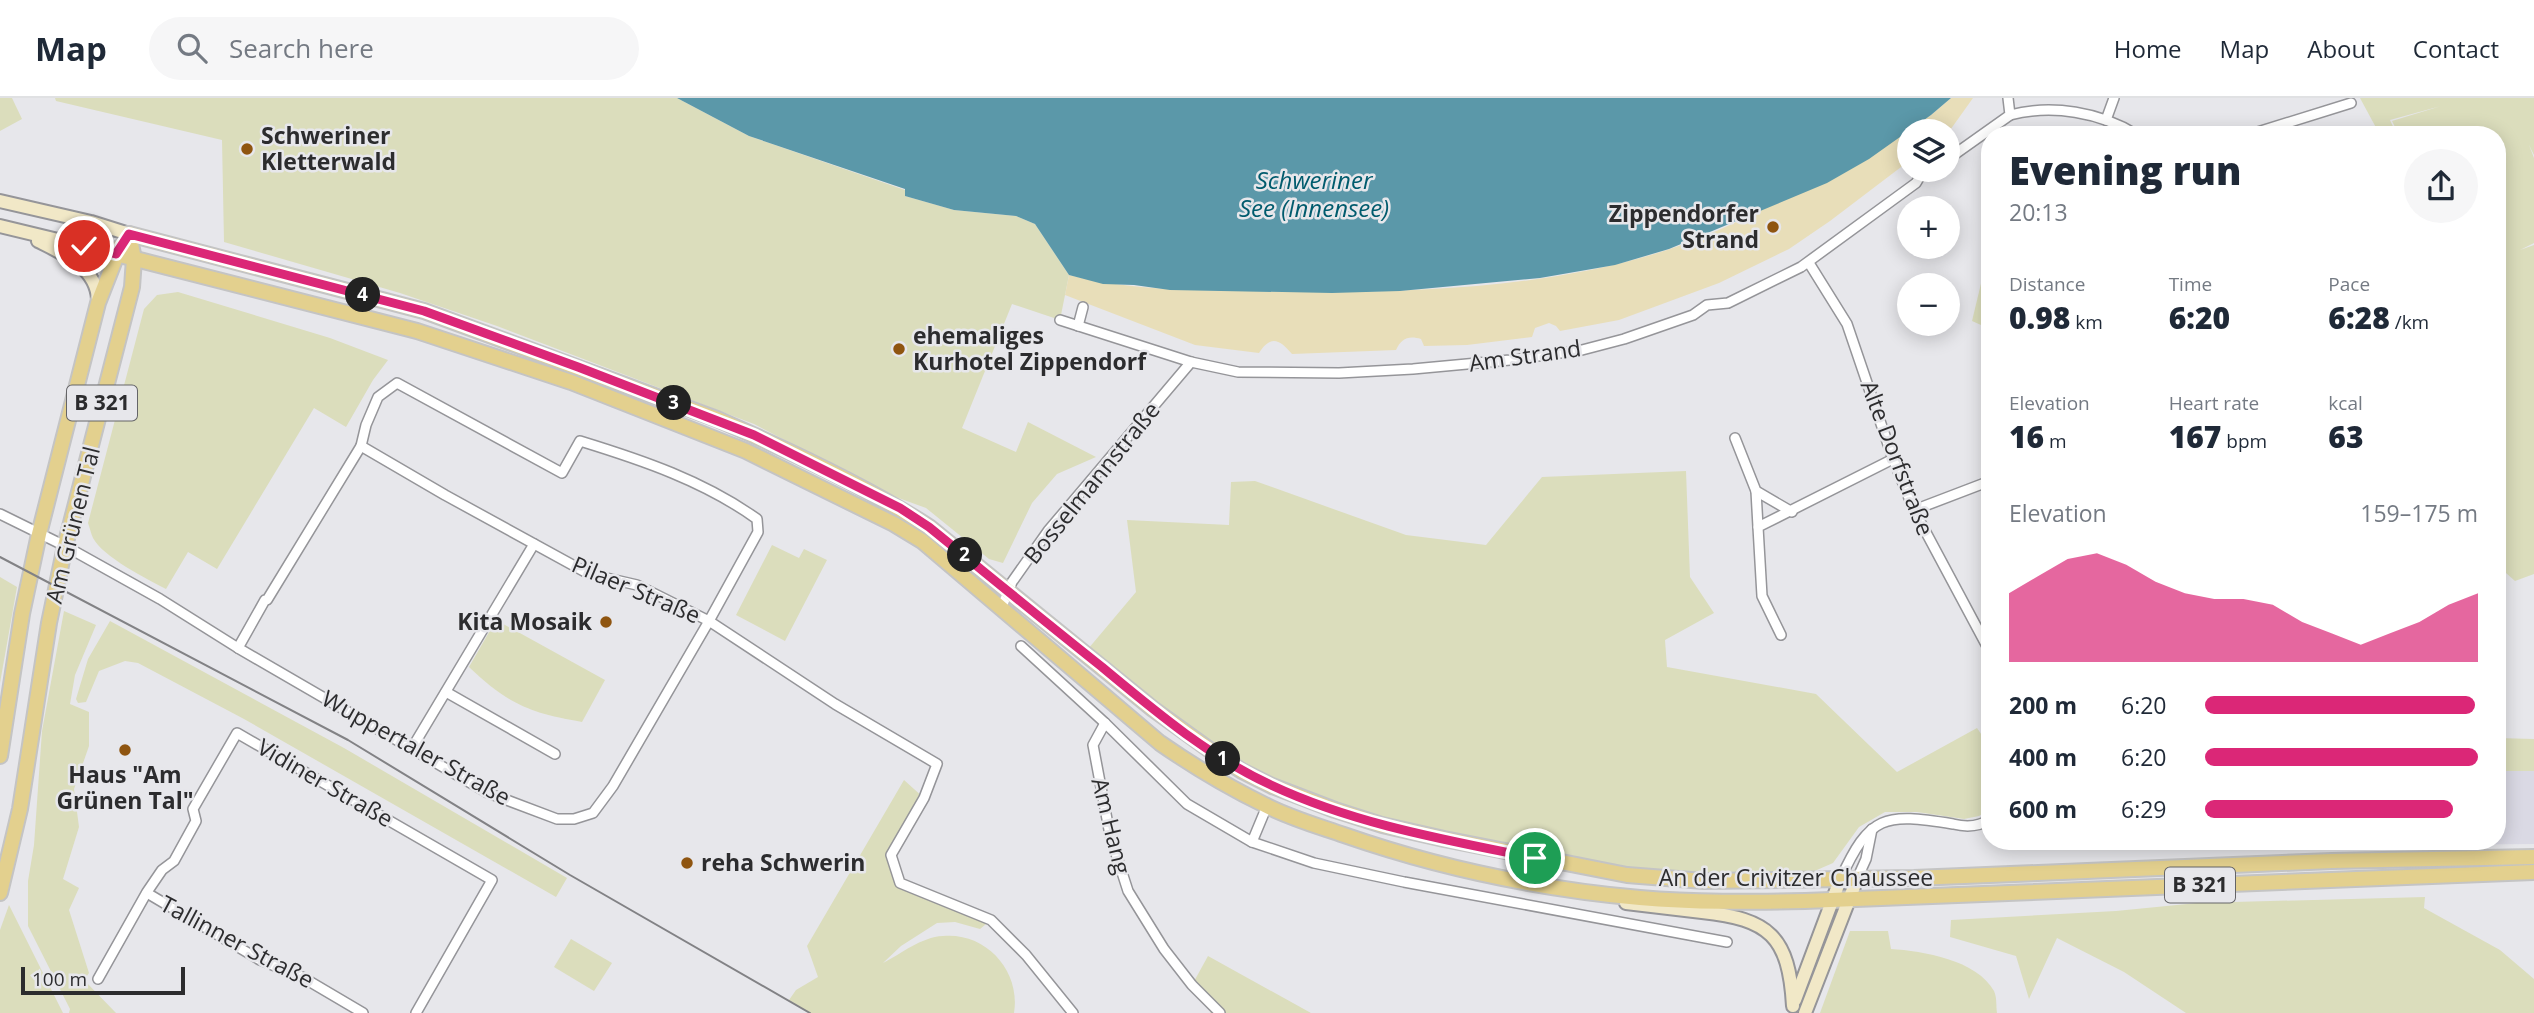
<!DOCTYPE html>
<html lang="en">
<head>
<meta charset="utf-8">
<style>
  :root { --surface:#fff; --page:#f6f6f7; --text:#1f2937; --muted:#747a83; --line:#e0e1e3; --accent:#db2777 }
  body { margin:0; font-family:"Open Sans",sans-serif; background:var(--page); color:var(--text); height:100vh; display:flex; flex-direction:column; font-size:26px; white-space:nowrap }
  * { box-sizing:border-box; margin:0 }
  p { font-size:23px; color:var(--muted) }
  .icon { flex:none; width:38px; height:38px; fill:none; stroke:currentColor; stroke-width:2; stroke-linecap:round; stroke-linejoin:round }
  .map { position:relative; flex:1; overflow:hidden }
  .details { position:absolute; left:1981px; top:28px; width:525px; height:724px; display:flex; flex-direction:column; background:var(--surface); border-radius:28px; box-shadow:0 4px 18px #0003 }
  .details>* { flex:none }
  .fabs { position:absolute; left:1897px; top:21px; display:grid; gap:14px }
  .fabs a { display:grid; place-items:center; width:63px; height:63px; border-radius:50%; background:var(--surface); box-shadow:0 4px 18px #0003; font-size:35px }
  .scale { position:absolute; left:21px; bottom:18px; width:164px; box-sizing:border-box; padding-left:7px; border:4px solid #2c2c2e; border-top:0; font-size:19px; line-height:24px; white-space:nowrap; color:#2c2c2e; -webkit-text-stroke:5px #e7e7eb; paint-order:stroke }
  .pin { position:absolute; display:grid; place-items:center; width:60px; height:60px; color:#fff; margin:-30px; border:4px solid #fff; border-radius:50%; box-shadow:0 2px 7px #0007 }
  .km { position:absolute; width:35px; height:35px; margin:-18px; border-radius:50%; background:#222; color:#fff; font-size:19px; line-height:35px; text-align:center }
  .round { display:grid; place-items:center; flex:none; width:74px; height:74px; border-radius:37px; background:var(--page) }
  .summary { display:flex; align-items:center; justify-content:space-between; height:119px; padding:0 28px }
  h1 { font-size:38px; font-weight:800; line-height:52px }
  .metrics { display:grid; grid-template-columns:repeat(3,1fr); gap:10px; height:119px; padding:7px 28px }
  .metrics div { display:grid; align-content:center }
  .metrics b { font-size:30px; font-weight:800 }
  .metrics small { font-size:19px; font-weight:400 }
  .metrics p { font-size:19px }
  .chart { height:196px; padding:14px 28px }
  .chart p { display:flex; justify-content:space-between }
  .chart svg { width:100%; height:126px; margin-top:7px; fill:var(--accent); opacity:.7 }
  ul { padding:0 28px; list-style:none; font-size:23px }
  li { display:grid; grid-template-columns:112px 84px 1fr; align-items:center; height:52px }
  li i { height:18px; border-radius:9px; background:var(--accent) }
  header { display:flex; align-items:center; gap:42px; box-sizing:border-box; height:98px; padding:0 35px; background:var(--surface); border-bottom:2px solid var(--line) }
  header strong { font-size:33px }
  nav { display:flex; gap:38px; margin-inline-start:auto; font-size:24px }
  .search { width:490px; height:63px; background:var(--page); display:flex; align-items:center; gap:18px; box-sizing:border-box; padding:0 24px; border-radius:38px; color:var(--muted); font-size:26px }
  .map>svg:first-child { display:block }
  .built { fill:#dad9e4 }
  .green { fill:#dbddbc }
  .sand { fill:#e8deb9 }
  .water { fill:#5b98a9 }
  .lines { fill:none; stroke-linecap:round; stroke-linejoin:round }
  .street-casing { stroke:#959599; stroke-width:12 }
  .secondary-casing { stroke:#959599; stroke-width:16 }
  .primary-casing { stroke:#c4c4c4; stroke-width:18 }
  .street { stroke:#fff; stroke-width:9 }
  .secondary { stroke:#f1e8c7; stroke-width:12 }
  .primary { stroke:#e3d08e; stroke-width:14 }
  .tram { stroke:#828285; stroke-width:2 }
  .route-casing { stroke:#fff; stroke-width:14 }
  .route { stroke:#db2777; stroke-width:9 }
  .poi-dot { fill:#8f5510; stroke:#e7e7eb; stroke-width:2.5 }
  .labels { text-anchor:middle; stroke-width:5; stroke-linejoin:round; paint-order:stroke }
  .shield { fill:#e7e7eb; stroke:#646467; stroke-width:2 }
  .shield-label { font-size:21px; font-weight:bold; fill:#2c2c2e }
  .poi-label { font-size:23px; font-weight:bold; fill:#2c2c2e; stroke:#e7e7eb; text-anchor:start }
  .street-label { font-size:23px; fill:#2c2c2e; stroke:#e7e7eb }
  .water-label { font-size:24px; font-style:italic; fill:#005b6d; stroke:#e7e7eb }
</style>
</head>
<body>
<header>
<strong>Map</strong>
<div class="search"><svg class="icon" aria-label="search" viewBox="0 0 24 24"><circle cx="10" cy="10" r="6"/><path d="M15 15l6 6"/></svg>Search here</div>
<nav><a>Home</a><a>Map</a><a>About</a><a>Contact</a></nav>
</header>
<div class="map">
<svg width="2534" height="915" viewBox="0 0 2534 915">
  <rect width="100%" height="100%" fill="#e7e7eb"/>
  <polygon class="built" points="2497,673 2534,673 2534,746 2418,747 2417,744 2497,744"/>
  <g class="green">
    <polygon points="0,0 12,0 22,21 0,33"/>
    <polygon points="55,0 677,0 749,38 905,92 905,98 954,112 1016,118 1035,126 1069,177 1060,222 1012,206 962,330 1016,354 1028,324 1096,359 1057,376 1032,405 1003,465 989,461 926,410 893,398 754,326 497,228 400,195 224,144 222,42 56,3"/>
    <polygon points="2360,0 2534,0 2534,57 2529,47 2534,60 2534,145 2520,152 2534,147 2534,476 2515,483 2497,467 2497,37 2399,37 2392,23 2441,8 2390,22 2397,37 2380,37"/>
    <polygon points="1990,148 1990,231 1972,223"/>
    <path d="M 178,194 L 330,240 L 388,262 L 373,282 L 346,329 L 314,310 L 217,471 L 188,454 L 166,491 C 147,481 103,459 93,440 C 91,436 90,430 88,425 L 144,211 L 157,197 Z"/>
    <polygon points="1686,373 1690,479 1714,515 1665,542 1667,569 1816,596 1897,674 1977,630 1990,649 1990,711 1979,718 1964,721 1917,714 1885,714 1859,729 1833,765 1810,775 1695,774 1626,769 1558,758 1445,734 1383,720 1335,705 1276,682 1218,650 1088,551 1136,494 1127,422 1229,427 1231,384 1255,383 1406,437 1486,447 1542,379"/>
    <polygon points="772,447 799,460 804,451 827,462 785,543 736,517"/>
    <polygon points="0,479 17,489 0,585"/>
    <polygon points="64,513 96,527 75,577 70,606 89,614 89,648 74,691 79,729 63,781 79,790 69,812 89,875 84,882 116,915 69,915 70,911 28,828 28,783 34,747 42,633"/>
    <path d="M 496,522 L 605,582 L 582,624 C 529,615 508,606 469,569 Z"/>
    <polygon points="110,523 344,650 567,780 556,799 244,621 138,565 125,563 99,573 86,604 78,605 76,601 88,561"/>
    <polygon points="2497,640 2534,641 2534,673 2497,673"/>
    <path d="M 904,682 L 924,700 L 891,757 L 900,785 L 991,822 L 980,831 L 955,824 L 937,825 L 901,848 L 883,865 C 901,856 921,839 943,838 C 986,834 1021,873 1014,915 L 810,915 L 789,902 L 796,892 L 818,879 L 807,848 Z"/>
    <polygon points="2425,799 2424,810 2500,852 2534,881 2534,915 2186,915 2124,874 2057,840 2029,901 2016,858 1950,839 1951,822 2116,813 2197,805"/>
    <polygon points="9,807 63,915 0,915 0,832"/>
    <path d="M 1850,833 L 1888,833 L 1891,851 C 1923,853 1977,862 1994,893 C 1997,899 1996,908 1997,915 L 1820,915 Z"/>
    <polygon points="571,841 612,865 594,893 554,869"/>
    <polygon points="1208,858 1311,915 1210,915 1214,911 1192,887"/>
  </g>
  <path class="sand" d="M 1951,0 L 1973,0 L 1948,35 L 1909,33 L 1909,63 L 1830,123 L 1789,151 L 1719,185 L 1619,222 L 1560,233 L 1556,228 L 1549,225 L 1535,230 L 1532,239 L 1467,247 L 1424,248 L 1421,241 C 1408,237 1401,241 1396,252 L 1292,256 C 1280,242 1271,236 1259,255 L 1195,247 L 1065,197 L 1069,177 C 1131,193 1194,192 1258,193 C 1391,196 1540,193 1667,152 C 1758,122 1848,63 1931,17 Z"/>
  <polygon class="water" points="677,0 1951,0 1931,17 1869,61 1827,85 1669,151 1615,167 1540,180 1400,193 1332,195 1170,192 1134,187 1103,186 1069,177 1035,126 1016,118 954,112 905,98 905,91 749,38"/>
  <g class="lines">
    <g class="street-casing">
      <g id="street">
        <path d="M 2010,17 C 2052,6 2100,14 2137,37"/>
        <polyline points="2106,22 2114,0"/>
        <polyline points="2248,37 2351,5"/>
        <polyline points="1948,61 2010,17 2008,0"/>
        <polyline points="1809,165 1847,226 1893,361 1914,412 1990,554"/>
        <polyline points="1060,222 1191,264 1238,274 1339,275 1413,271 1510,262 1582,252 1624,241 1693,217 1707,207 1728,205 1801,169 1916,85 1922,75 1928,72"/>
        <polyline points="1078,228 1083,209"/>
        <path d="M 397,285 L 562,375 L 580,343 C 642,362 704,383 757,421 L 758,434 L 709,523 L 637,487 L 589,476 L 445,397 L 361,348 L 366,327 L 378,299 Z"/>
        <polyline points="1735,340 1756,393 1792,414"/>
        <polyline points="1756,393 1758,429"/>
        <polyline points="1914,412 1990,383"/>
        <polyline points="0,416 65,448 160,501 238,550 488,695 557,721 574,721 593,715 613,688 709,523 835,606 937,666 924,700 891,757 900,785 991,822 1026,857 1073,915"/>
        <polyline points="1001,511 1012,484 1048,433 1191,264"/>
        <polyline points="1781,537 1762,498 1758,429 1893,361"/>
        <polyline points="1021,548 1105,625 1187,706 1252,744 1314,765 1404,784 1727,844"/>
        <polyline points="238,550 265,502 267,502 361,348"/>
        <polyline points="446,594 555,656"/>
        <polyline points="1105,625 1093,647 1110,737 1128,793 1164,851 1192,887 1220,915"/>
        <polyline points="412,650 534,446"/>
        <polyline points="1252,744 1267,708"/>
        <polyline points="1857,781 1866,761 1872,731"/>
        <path d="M 1840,782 C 1870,716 1884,715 1953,726 C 1965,729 1979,729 1990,721"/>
        <polyline points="147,795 260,862 302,879 363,915"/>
        <polyline points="98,881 147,794 162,772 174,763 196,723 193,711 237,635 492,782 416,915"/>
      </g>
    </g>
    <g class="secondary-casing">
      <g id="secondary">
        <polyline points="0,103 91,124 129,136"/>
        <polyline points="0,128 116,156"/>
        <path d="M 38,143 C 64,156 97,170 98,202"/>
        <path d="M 1626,805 C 1651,808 1676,811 1702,814 C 1769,821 1789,838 1793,908"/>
        <polyline points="1795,902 1840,782"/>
        <polyline points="1805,915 1857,781"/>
      </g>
    </g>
    <g class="primary-casing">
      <g id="primary">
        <path d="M 129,136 L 424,213 L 717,321 C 786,351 866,388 929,429 L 1153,611 L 1214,655 L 1242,673 L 1272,688 L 1335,712 L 1382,727 L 1444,741 L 1627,777 L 1704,783 L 1914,780 L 2332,763 L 2534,759"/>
        <path d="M 116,156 L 417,233 L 571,284 L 746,353 L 894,426 L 922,443 L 1160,645 C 1193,668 1228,689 1265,707 C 1290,720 1318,728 1344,737 C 1439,770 1540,791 1640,800 C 1695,805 1750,804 1805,803 L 2534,774"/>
        <polyline points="0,658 22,516 39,436 98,205 120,149"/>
        <polyline points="0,795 20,711 49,525 65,448 132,189 134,161 129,136"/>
      </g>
    </g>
    <use href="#street" class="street"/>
    <use href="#secondary" class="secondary"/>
    <use href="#primary" class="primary"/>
    <polyline class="tram" points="0,459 348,642 570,777 810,915"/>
  </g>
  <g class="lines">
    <g class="route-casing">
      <path id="route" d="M 84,148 L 116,156 L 129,136 L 424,213 L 578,269 L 754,337 L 900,410 L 929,429 C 987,476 1044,523 1102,569 C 1155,613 1208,658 1271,687 C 1354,726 1446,742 1535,760"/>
    </g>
    <use href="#route" class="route"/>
  </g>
  <g class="poi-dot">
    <circle cx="247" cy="51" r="7"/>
    <circle cx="1773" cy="129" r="7"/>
    <circle cx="899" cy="251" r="7"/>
    <circle cx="606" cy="524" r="7"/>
    <circle cx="125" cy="652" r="7"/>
    <circle cx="687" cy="765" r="7"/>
  </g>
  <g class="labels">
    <g class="shield">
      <rect x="67" y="287.5" width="70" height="35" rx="5"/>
      <rect x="2165" y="769.5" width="70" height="35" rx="5"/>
    </g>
    <g class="shield-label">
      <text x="102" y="312">B 321</text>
      <text x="2200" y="794">B 321</text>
    </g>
    <g class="poi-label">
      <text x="261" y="46">Schweriner<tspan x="261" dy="26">Kletterwald</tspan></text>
      <text x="1759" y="124" text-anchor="end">Zippendorfer<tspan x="1759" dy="26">Strand</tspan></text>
      <text x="913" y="246">ehemaliges<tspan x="913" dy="26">Kurhotel Zippendorf</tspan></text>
      <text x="592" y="532" text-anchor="end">Kita Mosaik</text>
      <text x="125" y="685" text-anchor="middle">Haus "Am<tspan x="125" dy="26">Grünen Tal"</tspan></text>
      <text x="701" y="773">reha Schwerin</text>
    </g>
    <g class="street-label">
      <text transform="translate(1525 258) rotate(-8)" y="8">Am Strand</text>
      <text transform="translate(1897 360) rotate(69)" y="8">Alte Dorfstraße</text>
      <text transform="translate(1092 385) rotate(-51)" y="8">Bosselmannstraße</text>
      <text transform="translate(73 427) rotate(-76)" y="8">Am Grünen Tal</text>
      <text transform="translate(636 492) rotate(23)" y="8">Pilaer Straße</text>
      <text transform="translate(416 650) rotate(29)" y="8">Wuppertaler Straße</text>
      <text transform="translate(325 685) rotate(30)" y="8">Vidiner Straße</text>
      <text transform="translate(1111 728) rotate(76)" y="8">Am Hang</text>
      <text x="1796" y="788">An der Crivitzer Chaussee</text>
      <text transform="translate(237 844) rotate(28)" y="8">Tallinner Straße</text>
    </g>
    <g class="water-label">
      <text x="1314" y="91">Schweriner<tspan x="1314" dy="28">See (Innensee)</tspan></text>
    </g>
  </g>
</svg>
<div class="fabs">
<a><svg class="icon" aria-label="layers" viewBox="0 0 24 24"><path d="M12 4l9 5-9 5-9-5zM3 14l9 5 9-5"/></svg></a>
<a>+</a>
<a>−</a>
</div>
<div class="scale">100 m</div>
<div class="pin" style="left:1535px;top:760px;background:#1e9e55"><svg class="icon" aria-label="arrive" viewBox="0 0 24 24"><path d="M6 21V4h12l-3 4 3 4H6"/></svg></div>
<div class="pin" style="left:84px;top:148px;background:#d93025"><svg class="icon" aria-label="check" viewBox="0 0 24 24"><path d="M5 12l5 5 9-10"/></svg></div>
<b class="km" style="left:1223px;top:661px">1</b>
<b class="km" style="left:965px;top:457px">2</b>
<b class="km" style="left:674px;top:305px">3</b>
<b class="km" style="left:363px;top:197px">4</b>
<section class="details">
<div class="summary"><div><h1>Evening run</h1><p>20:13</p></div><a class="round"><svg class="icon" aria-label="share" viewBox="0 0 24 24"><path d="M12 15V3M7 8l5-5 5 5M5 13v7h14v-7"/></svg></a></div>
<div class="metrics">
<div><p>Distance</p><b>0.98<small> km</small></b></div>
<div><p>Time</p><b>6:20</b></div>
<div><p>Pace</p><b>6:28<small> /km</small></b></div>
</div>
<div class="metrics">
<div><p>Elevation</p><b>16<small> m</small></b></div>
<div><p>Heart rate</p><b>167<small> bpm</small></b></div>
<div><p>kcal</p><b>63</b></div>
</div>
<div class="chart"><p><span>Elevation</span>159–175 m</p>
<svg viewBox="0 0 160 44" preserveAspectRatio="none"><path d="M0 44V20L10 14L20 8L30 6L40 10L50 16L60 20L70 22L80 22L90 24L100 30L110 34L120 38L130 34L140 30L150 24L160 20V44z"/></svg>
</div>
<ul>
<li><b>200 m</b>6:20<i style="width:99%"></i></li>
<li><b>400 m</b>6:20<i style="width:100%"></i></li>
<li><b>600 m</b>6:29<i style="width:91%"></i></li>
</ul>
</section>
</div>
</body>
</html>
